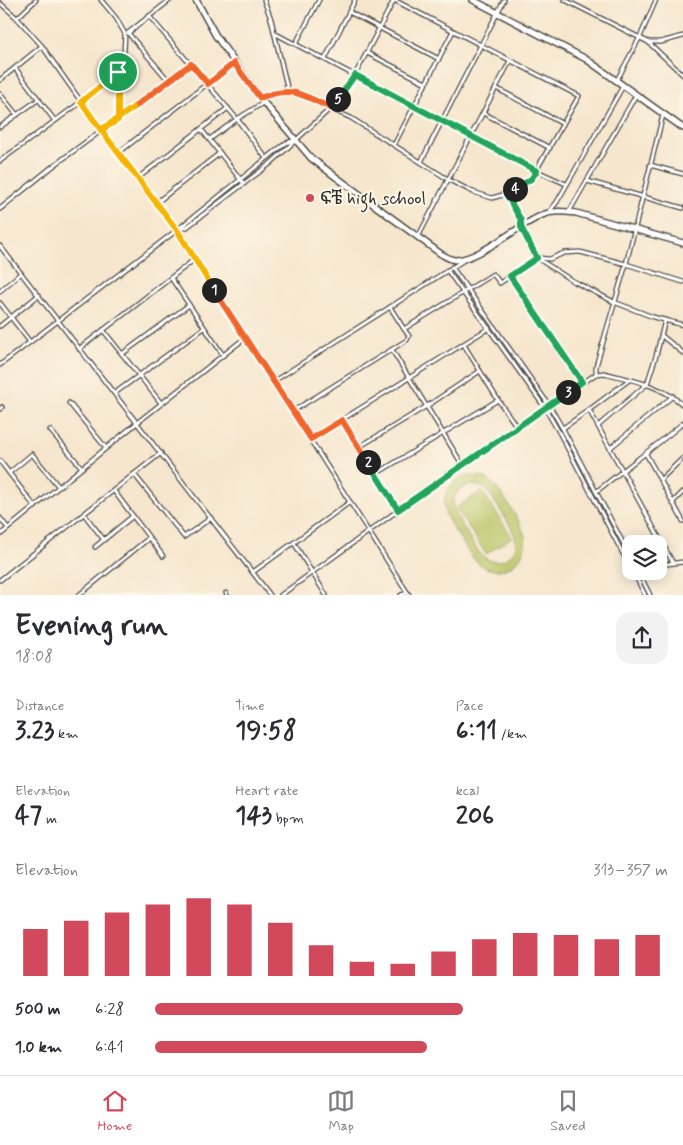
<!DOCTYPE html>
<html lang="en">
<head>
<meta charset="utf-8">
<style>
  :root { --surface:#fff; --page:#f2f2f3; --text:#2b2b33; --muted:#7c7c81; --line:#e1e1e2; --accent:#d1495b }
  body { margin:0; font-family:Mynerve,"Noto Sans Ethiopic",sans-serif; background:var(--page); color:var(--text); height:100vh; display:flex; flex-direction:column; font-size:19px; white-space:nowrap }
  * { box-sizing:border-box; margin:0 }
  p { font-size:16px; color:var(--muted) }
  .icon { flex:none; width:28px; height:28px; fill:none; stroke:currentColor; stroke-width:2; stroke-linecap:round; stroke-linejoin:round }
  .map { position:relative; height:595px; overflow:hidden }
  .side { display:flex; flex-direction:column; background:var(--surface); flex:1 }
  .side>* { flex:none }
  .fabs { position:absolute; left:622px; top:535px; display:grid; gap:10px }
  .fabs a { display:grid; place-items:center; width:45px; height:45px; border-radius:10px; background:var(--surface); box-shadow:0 2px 12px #0003; font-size:25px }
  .pin { position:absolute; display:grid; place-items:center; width:42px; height:42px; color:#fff; margin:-21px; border:2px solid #fff; border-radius:50%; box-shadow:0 1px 5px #0007 }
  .km { position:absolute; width:25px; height:25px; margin:-12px; border-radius:50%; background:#222; color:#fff; font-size:14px; line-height:25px; text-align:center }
  .round { display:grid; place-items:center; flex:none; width:52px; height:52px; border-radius:15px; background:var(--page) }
  .headline { display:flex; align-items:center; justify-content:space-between; height:85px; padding:0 15px }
  h1 { font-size:28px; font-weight:700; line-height:38px }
  .figures { display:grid; grid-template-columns:repeat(3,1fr); gap:8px; height:85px; padding:5px 15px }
  .figures div { display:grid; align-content:center }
  .figures b { font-size:25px; font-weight:700 }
  .figures small { font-size:14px; font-weight:400 }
  .figures p { font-size:14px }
  .chart { height:140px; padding:10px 15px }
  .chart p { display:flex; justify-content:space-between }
  .chart svg { width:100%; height:90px; margin-top:5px; stroke:var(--accent); stroke-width:6 }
  ul { padding:0 15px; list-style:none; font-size:16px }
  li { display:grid; grid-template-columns:80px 60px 1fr; align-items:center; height:38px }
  li i { height:12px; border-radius:6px; background:var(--accent) }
  .tabs { display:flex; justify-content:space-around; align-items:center; height:70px; border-top:1px solid var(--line); background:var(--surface); font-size:14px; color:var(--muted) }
  .tabs a { display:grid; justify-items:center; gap:2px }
  .tabs .selected { color:var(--accent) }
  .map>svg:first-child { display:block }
  .pitch { fill:#b9c566; stroke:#727848; fill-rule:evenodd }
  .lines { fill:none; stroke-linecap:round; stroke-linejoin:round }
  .street-casing { stroke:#494743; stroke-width:5.5 }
  .secondary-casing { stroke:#494743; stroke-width:8 }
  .street { stroke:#fff; stroke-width:3 }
  .secondary { stroke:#fff; stroke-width:5 }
  .split-1-casing { stroke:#fff; stroke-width:10 }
  .split-2-casing { stroke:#fff; stroke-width:10 }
  .split-3-casing { stroke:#fff; stroke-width:10 }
  .split-4-casing { stroke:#fff; stroke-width:10 }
  .split-5-casing { stroke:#fff; stroke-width:10 }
  .split-6-casing { stroke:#fff; stroke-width:10 }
  .split-7-casing { stroke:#fff; stroke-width:10 }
  .split-1 { stroke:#f5b400; stroke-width:6 }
  .split-2 { stroke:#f0652b; stroke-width:6 }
  .split-3 { stroke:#22a559; stroke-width:6 }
  .split-4 { stroke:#22a559; stroke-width:6 }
  .split-5 { stroke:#22a559; stroke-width:6 }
  .split-6 { stroke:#f0652b; stroke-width:6 }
  .split-7 { stroke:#f5b400; stroke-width:6 }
  .poi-dot { fill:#d1495b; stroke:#fcf5e5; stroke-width:2 }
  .labels { text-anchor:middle; stroke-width:4.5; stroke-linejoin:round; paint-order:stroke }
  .poi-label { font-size:18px; fill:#2b2b2b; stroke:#fcf5e5; text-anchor:start }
</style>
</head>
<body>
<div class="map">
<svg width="683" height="595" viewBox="0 0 683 595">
  <rect width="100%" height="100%" fill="#fcf5e5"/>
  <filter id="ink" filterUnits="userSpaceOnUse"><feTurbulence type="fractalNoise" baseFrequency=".02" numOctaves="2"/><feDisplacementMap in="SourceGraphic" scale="10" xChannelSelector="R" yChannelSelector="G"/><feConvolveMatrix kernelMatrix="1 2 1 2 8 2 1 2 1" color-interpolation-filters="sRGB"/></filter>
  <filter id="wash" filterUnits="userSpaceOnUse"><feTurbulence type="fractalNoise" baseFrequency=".0096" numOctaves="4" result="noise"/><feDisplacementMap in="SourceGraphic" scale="20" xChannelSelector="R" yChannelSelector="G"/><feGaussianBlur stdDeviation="1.12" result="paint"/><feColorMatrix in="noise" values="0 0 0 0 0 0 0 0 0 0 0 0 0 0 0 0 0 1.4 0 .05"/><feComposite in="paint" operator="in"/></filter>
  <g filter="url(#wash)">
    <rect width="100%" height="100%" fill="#f6e6cd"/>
    <g class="pitch">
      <path d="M 468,476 C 474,476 481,476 487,479 C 498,485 522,524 525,536 C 527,547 522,556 515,563 C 510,568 503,570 497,570 C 477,570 469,552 459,537 C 455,531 450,524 447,517 C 441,505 445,488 457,480 C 460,478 465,477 468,476 ZM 469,485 C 474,485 480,486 484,488 C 491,493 495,503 500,510 C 509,524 528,547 505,559 C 499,562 493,562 487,559 C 478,554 473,543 468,535 C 458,518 440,495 469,485 Z"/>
      <polygon points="482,491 512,537 486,554 456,508"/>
    </g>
  </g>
  <g filter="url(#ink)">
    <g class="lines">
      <g class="street-casing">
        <g id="street">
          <polyline points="101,0 116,18 125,34 124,52 118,72 118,119"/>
          <polyline points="264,0 271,19 288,91"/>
          <polyline points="565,0 648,42 683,75"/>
          <polyline points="0,3 17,18 42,46 101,130 177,230 409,595"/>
          <polyline points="349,12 439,59"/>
          <polyline points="149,16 237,119 266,158"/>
          <polyline points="17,18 36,0"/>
          <polyline points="128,33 169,81"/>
          <polyline points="128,33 170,0"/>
          <polyline points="274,33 537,171 566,184"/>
          <polyline points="649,42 661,42 683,36"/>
          <polyline points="296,43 319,0"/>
          <polyline points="367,53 426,83"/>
          <polyline points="325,59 355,0"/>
          <polyline points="15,68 55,121"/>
          <polyline points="0,80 42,46"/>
          <polyline points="617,80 640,37 656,0"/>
          <polyline points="496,88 563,124"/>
          <polyline points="0,94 17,115"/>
          <path d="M 260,98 C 271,94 282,89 294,92 L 351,118 L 449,180 L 473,192 L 492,198 L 506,194 L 531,179 L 579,96 L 394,0"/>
          <polyline points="483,113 550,148"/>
          <polyline points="0,127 39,99"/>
          <polyline points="201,129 244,184"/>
          <polyline points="210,139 237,119 263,103"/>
          <polyline points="394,145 453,31"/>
          <polyline points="118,153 234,63"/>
          <polyline points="0,161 81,102 118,72"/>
          <polyline points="421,162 504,0"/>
          <polyline points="650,165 683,174"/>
          <polyline points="138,178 228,108"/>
          <polyline points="587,181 683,208"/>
          <polyline points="506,194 521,220 521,227 537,258 571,280 614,302 653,317 683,325"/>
          <polyline points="156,203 220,153"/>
          <polyline points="0,209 52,167 191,64"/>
          <polyline points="549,212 557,202 623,86"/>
          <polyline points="569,212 636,95"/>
          <polyline points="180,229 187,227 271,163 331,108 355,75 394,0"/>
          <polyline points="418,237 510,61"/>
          <polyline points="0,246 270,595"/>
          <polyline points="452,267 549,405 564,431 631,558"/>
          <polyline points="447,270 545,408 560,434 631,569"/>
          <polyline points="510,276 582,382"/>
          <polyline points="171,278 223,355"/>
          <polyline points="0,291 21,273"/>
          <polyline points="0,303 30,342"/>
          <polyline points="390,307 404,329"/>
          <polyline points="0,326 39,295"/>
          <polyline points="103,330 161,403"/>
          <polyline points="662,336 683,353"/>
          <polyline points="464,345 498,400 517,427"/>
          <polyline points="79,349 195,259"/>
          <polyline points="392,350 462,464"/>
          <polyline points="122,354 189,305"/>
          <polyline points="0,365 177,230 286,143 296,140"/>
          <polyline points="596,374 596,366 626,264 663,115"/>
          <polyline points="274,381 464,260"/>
          <polyline points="115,393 204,328"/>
          <polyline points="69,403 106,448"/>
          <polyline points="0,409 2,407"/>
          <polyline points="589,410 629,380"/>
          <polyline points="293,411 407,340 409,336 404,329 493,274 500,283 537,258 550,259 564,253 580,252 626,264 683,282"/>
          <polyline points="342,420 398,510"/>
          <polyline points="598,426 647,384 656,356 665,320"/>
          <polyline points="563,428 589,410 673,563"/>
          <polyline points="50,430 82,468"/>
          <polyline points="311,439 489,328"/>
          <polyline points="359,447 427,406 480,371"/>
          <polyline points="610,448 673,396"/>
          <polyline points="646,454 683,521"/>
          <polyline points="0,461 35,507"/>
          <polyline points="9,473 32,454 59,487"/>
          <polyline points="134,474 184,537 211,518"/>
          <polyline points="376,474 498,400"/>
          <polyline points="660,480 683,458"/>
          <polyline points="114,491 163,556"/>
          <path d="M 596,492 C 625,468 655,447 683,423"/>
          <polyline points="672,503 683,492"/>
          <polyline points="84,514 104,540"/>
          <polyline points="0,518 8,528"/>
          <polyline points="0,535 138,422 245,338"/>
          <polyline points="294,543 326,595"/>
          <polyline points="95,547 133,516"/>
          <polyline points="659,565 683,562"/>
          <polyline points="633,571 645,595"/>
          <polyline points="638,571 650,595"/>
          <polyline points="253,572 350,502"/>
          <polyline points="0,580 161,453"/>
          <polyline points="226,593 227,595"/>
          <polyline points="79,595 149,538"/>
          <path d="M 281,595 L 462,464 L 596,374 L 604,373 C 632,380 661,385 683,405"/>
          <polyline points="401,595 408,593"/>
        </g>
      </g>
      <g class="secondary-casing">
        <g id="secondary">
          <path d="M 196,0 L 216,36 L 260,98 L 311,158 L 336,177 L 441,254 C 445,256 451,260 455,260 C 480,260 520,223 545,214 C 555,210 566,212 576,213 L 683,243"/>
          <polyline points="473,0 586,59 683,128"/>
        </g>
      </g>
      <use href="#street" class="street"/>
      <use href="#secondary" class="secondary"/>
    </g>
  </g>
  <g class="lines" filter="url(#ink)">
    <g class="split-1-casing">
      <polyline id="split-1" points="118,72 118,120 101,130 177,230 214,290"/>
    </g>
    <g class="split-2-casing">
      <polyline id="split-2" points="214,290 311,439 342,420 368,462"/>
    </g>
    <g class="split-3-casing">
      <polyline id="split-3" points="368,462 398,510 568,392"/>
    </g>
    <g class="split-4-casing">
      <polyline id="split-4" points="515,189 506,194 521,220 521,227 537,258 510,276 582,382 568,392"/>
    </g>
    <g class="split-5-casing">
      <polyline id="split-5" points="338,99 355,75 537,171 531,179 515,189"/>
    </g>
    <g class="split-6-casing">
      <path id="split-6" d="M 133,108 L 191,64 L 208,84 L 234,63 L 260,98 C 292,85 302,95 331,108 L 338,99"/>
    </g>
    <g class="split-7-casing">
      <polyline id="split-7" points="118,72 81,102 101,130 133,108"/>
    </g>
    <use href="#split-1" class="split-1"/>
    <use href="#split-2" class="split-2"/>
    <use href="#split-3" class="split-3"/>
    <use href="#split-4" class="split-4"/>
    <use href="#split-5" class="split-5"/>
    <use href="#split-6" class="split-6"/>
    <use href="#split-7" class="split-7"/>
  </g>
  <circle class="poi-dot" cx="310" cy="198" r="5"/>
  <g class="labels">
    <g class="poi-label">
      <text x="320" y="204">ፍቼ high school</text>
    </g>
  </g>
</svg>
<div class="fabs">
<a><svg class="icon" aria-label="layers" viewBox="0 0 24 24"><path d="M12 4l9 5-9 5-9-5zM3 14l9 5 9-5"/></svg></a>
</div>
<div class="pin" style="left:118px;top:72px;background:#1e9e55"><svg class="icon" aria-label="arrive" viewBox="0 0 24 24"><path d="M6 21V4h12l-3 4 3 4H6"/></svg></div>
<b class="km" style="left:214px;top:290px">1</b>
<b class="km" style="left:368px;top:462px">2</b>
<b class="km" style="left:568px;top:392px">3</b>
<b class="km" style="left:515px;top:189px">4</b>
<b class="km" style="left:338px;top:99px">5</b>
</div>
<section class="side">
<div class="headline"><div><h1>Evening run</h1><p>18:08</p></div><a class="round"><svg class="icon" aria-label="share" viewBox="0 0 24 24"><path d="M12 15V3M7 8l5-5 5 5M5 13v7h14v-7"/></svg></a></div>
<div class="figures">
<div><p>Distance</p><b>3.23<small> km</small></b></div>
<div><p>Time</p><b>19:58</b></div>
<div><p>Pace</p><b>6:11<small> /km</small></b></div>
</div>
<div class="figures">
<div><p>Elevation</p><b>47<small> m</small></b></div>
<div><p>Heart rate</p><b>143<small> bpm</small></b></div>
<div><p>kcal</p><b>206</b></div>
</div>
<div class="chart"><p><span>Elevation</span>313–357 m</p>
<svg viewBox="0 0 160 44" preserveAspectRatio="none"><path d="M5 44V21M15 44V17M25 44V13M35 44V9M45 44V6M55 44V9M65 44V18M75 44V29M85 44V37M95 44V38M105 44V32M115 44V26M125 44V23M135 44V24M145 44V26M155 44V24"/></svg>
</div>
<ul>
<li><b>500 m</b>6:28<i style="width:60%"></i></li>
<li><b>1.0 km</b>6:41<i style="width:53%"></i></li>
</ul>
</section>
<nav class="tabs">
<a class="selected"><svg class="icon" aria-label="home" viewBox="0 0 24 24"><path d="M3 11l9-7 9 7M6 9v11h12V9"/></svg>Home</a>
<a><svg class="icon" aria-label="map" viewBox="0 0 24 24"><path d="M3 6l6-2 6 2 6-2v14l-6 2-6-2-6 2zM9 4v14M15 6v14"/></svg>Map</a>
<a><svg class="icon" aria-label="saved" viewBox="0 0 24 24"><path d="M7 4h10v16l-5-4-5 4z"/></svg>Saved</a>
</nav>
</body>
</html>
